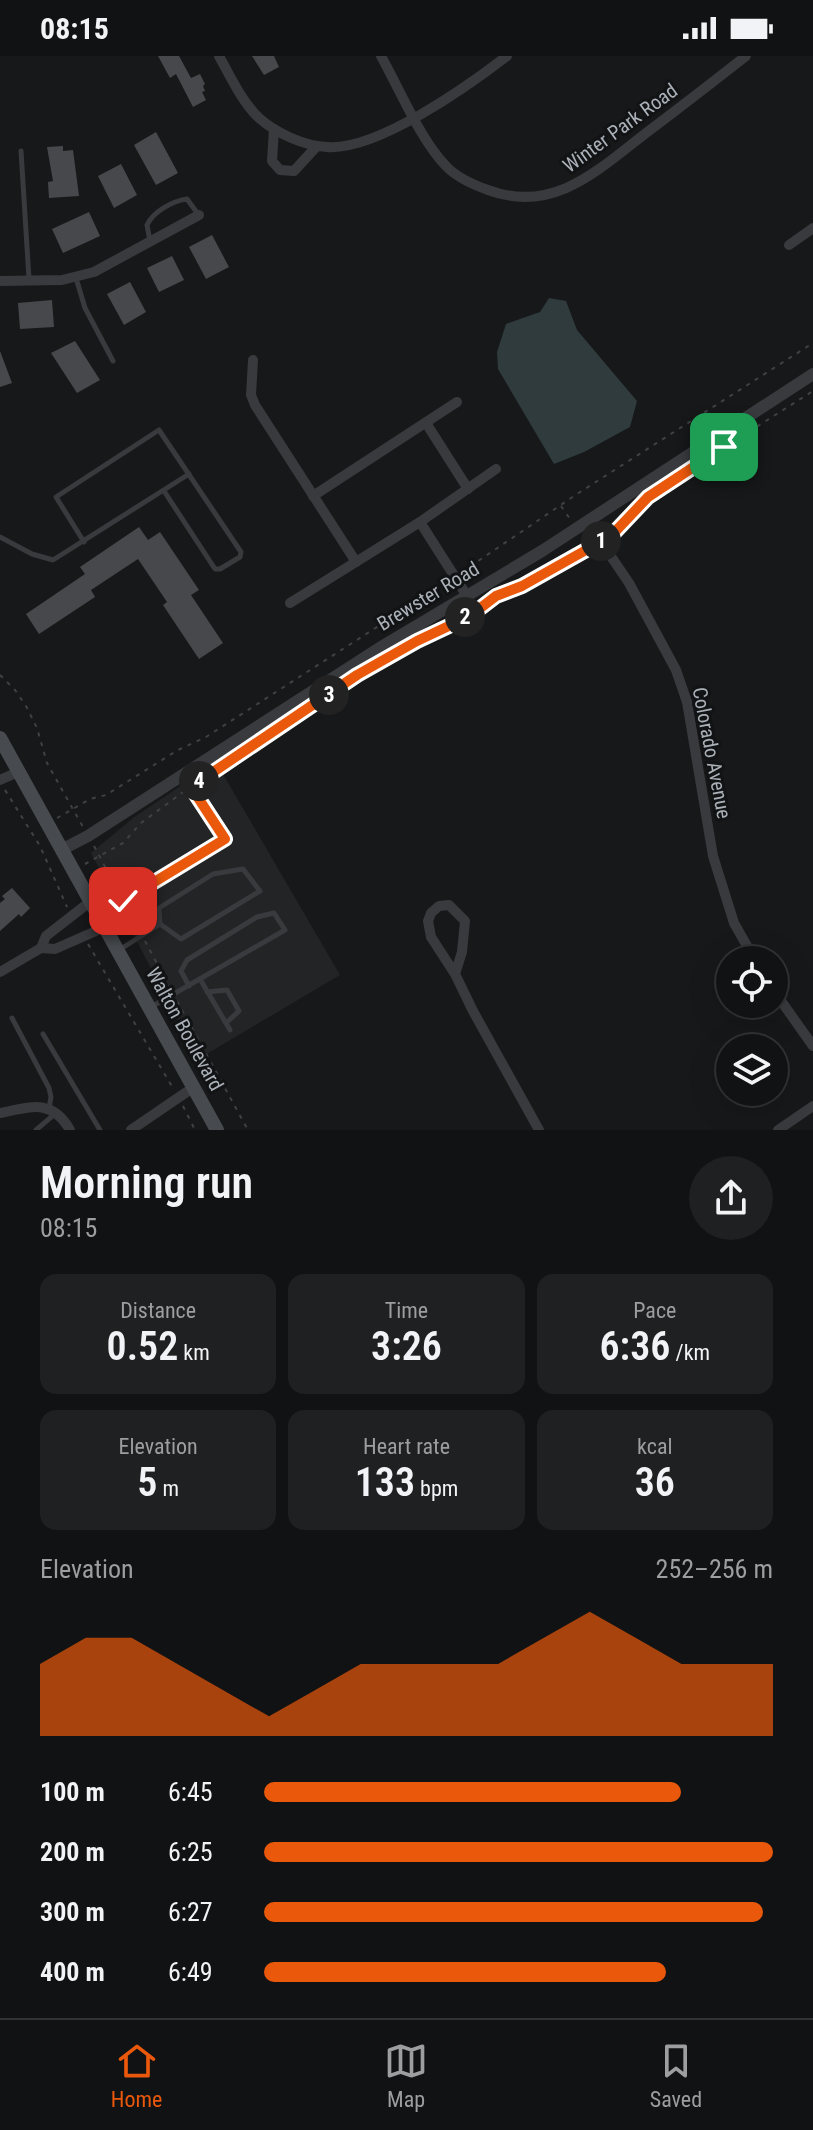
<!DOCTYPE html>
<html lang="en">
<head>
<meta charset="utf-8">
<style>
  :root { --surface:#111213; --page:#1e2021; --text:#f1f3f6; --muted:#9c9ea0; --line:#303233; --accent:#ea580c }
  body { margin:0; font-family:"Roboto Condensed",sans-serif; background:var(--page); color:var(--text); height:100vh; display:flex; flex-direction:column; font-size:30px; white-space:nowrap }
  * { box-sizing:border-box; margin:0 }
  p { font-size:26px; color:var(--muted) }
  .icon { flex:none; width:44px; height:44px; fill:none; stroke:currentColor; stroke-width:2; stroke-linecap:round; stroke-linejoin:round }
  .map { position:relative; height:1074px; overflow:hidden }
  .panel { display:flex; flex-direction:column; background:var(--surface); flex:1 }
  .panel>* { flex:none }
  .buttons { position:absolute; left:716px; top:890px; display:grid; gap:16px }
  .buttons a { display:grid; place-items:center; width:72px; height:72px; border-radius:50%; background:var(--surface); box-shadow:0 8px 32px #0002,0 0 0 2px var(--line); font-size:40px }
  .pin { position:absolute; display:grid; place-items:center; width:68px; height:68px; color:#fff; margin:-34px; border-radius:16px; box-shadow:0 4px 12px #0006 }
  .km { position:absolute; width:40px; height:40px; margin:-20px; border-radius:50%; background:#222; color:#fff; font-size:22px; line-height:40px; text-align:center }
  .round { display:grid; place-items:center; flex:none; width:84px; height:84px; border-radius:42px; background:var(--page) }
  .overview { display:flex; align-items:center; justify-content:space-between; height:136px; padding:0 40px }
  h1 { font-size:44px; font-weight:600; line-height:60px }
  .figures { display:grid; grid-template-columns:repeat(3,1fr); gap:12px; height:136px; padding:8px 40px }
  .figures div { display:grid; align-content:center; border-radius:16px; background:var(--page); text-align:center }
  .figures b { font-size:40px; font-weight:600 }
  .figures small { font-size:22px; font-weight:400 }
  .figures p { font-size:22px }
  .chart { height:224px; padding:16px 40px }
  .chart p { display:flex; justify-content:space-between }
  .chart svg { width:100%; height:144px; margin-top:8px; fill:var(--accent); opacity:.7 }
  ul { padding:0 40px; list-style:none; font-size:26px }
  li { display:grid; grid-template-columns:128px 96px 1fr; align-items:center; height:60px }
  li i { height:20px; border-radius:10px; background:var(--accent) }
  .status { display:flex; justify-content:space-between; align-items:center; height:56px; padding:0 40px; background:var(--surface); direction:ltr }
  .status svg { height:22px; fill:currentColor }
  .tabs { display:flex; justify-content:space-around; align-items:center; height:112px; border-top:2px solid var(--line); background:var(--surface); font-size:22px; color:var(--muted) }
  .tabs a { display:grid; justify-items:center; gap:4px }
  .tabs .active { color:var(--accent) }
  .map>svg:first-child { display:block }
  .built { fill:#232426 }
  .water { fill:#303b3e }
  .building { fill:#46484c }
  .lines { fill:none; stroke-linecap:round; stroke-linejoin:round }
  .path { stroke:#3f4145; stroke-width:2; stroke-dasharray:4 6; stroke-linecap:butt }
  .service { stroke:#383a3e; stroke-width:5 }
  .minor { stroke:#383a3e; stroke-width:10 }
  .tertiary { stroke:#383a3e; stroke-width:12 }
  .secondary { stroke:#474a4e; stroke-width:14 }
  .route-casing { stroke:#fff; stroke-width:16 }
  .route { stroke:#ea580c; stroke-width:10 }
  .labels { text-anchor:middle; stroke-width:6; stroke-linejoin:round; paint-order:stroke }
  .street-label { font-size:20px; fill:#aab1b8; stroke:#121314 }
</style>
</head>
<body>
<div class="status"><b>08:15</b><svg viewBox="0 0 49 12"><path d="M0 12V9h3v3zM5 12V6h3v6zM10 12V3h3v9zM15 12V0h3v12zM26 1h20v11H26zM47 4h2v5h-2z"/></svg></div>
<div class="map">
<svg width="813" height="1074" viewBox="0 0 813 1074">
  <rect width="100%" height="100%" fill="#171819"/>
  <polygon class="built" points="216,706 340,919 198,1003 91,797 133,762"/>
  <polygon class="water" points="549,242 566,245 577,274 637,345 630,371 584,396 554,408 498,313 497,296 506,268 540,256"/>
  <g class="building">
    <polygon points="158,0 179,0 191,22 200,18 205,28 203,30 205,35 202,36 206,44 193,51 176,18 170,22"/>
    <polygon points="252,0 274,0 279,11 264,19"/>
    <polygon points="156,76 178,117 156,129 134,89"/>
    <polygon points="63,90 63,95 73,94 79,140 49,142 48,126 53,125 47,91"/>
    <polygon points="121,108 137,139 114,152 98,120"/>
    <polygon points="89,156 100,180 63,197 52,173"/>
    <polygon points="212,179 229,211 206,223 189,191"/>
    <polygon points="172,200 184,224 159,236 147,212"/>
    <polygon points="130,226 146,256 124,269 107,238"/>
    <polygon points="52,244 54,271 20,273 18,247"/>
    <polygon points="75,285 100,324 77,337 51,297"/>
    <polygon points="0,295 12,327 0,331"/>
    <polygon points="139,471 148,484 160,476 199,534 191,539 223,587 199,603 163,549 167,546 138,503 91,534 95,541 39,578 26,558 85,518 80,511"/>
    <polygon points="12,832 30,852 21,861 19,858 0,875 0,847 5,843 2,840"/>
  </g>
  <g class="lines">
    <g class="path">
      <polyline points="698,408 813,335"/>
      <polyline points="561,450 570,463"/>
      <polyline points="608,481 629,458 662,431"/>
      <polyline points="462,516 577,438 813,287"/>
      <polyline points="381,605 456,564 470,560 496,540 522,530 592,489"/>
      <polyline points="0,619 15,634 26,650 37,672 47,707 83,771"/>
      <polyline points="198,726 319,646"/>
      <polyline points="5,734 40,790 67,851"/>
      <polyline points="57,762 90,743 106,739 178,694 206,681 447,526"/>
      <polyline points="94,790 119,837"/>
      <polyline points="85,808 123,787 141,767 186,734"/>
      <polyline points="126,850 138,873"/>
      <polyline points="145,885 170,932"/>
      <polyline points="88,888 174,1034"/>
      <polyline points="177,945 248,1074"/>
      <polyline points="183,1050 195,1074"/>
    </g>
    <g class="service">
      <polyline points="21,95 29,223"/>
      <path d="M 150,185 L 147,169 C 153,156 172,145 187,143 L 198,158"/>
      <polyline points="76,222 85,252 113,305"/>
      <polyline points="0,481 32,498 53,504 189,418"/>
      <polyline points="84,486 56,441 159,374 241,496 240,501 220,513 215,513 164,435"/>
      <polyline points="99,858 225,783 184,720"/>
      <polyline points="119,894 160,868 181,883 260,835 243,813 213,818 159,852 160,868"/>
      <polyline points="200,923 230,974"/>
      <polyline points="207,936 227,934 239,955 226,967"/>
      <polyline points="151,951 285,874 274,857 257,861 187,904 181,915 189,930"/>
      <polyline points="12,962 49,1032 51,1041 49,1052"/>
      <polyline points="43,978 100,1074"/>
      <polyline points="36,1074 56,1057"/>
    </g>
    <g class="minor">
      <path d="M 219,0 C 230,20 242,46 259,62 C 276,77 304,90 327,91 C 377,95 468,30 507,0"/>
      <path d="M 381,0 C 399,32 421,85 446,110 C 456,121 474,129 488,134 C 555,159 600,112 650,74 C 682,50 714,25 746,0"/>
      <polyline points="274,73 272,105 280,114 294,115 317,90"/>
      <polyline points="789,189 813,172"/>
      <polyline points="0,225 62,224 94,216 199,159"/>
      <polyline points="253,304 251,339 255,349 356,506"/>
      <polyline points="426,367 468,433"/>
      <polyline points="313,440 457,346"/>
      <polyline points="587,465 629,527 676,614 687,646 713,800 734,867 755,904"/>
      <polyline points="420,466 467,540"/>
      <polyline points="290,547 420,466 496,413"/>
      <polyline points="0,724 18,716"/>
      <polyline points="91,845 46,880 41,892 55,893 105,871"/>
      <polyline points="0,916 41,892"/>
      <polyline points="455,918 462,896 465,865 449,849 439,850 431,857 428,865 431,881 455,918 473,955 539,1074"/>
      <polyline points="774,935 813,990"/>
      <path d="M 0,1057 C 30,1051 52,1042 70,1074"/>
      <polyline points="131,1074 194,1031"/>
      <polyline points="778,1074 813,1050"/>
    </g>
    <polyline class="tertiary" points="63,793 88,780 378,593 542,495 813,318"/>
    <polyline class="secondary" points="0,682 217,1074"/>
  </g>
  <g class="lines">
    <g class="route-casing">
      <polyline id="route" points="123,845 225,783 191,731 357,619 417,585 470,560 496,540 522,530 611,480 648,441 724,391"/>
    </g>
    <use href="#route" class="route"/>
  </g>
  <g class="labels">
    <g class="street-label">
      <text transform="translate(620 72) rotate(-36)" y="7">Winter Park Road</text>
      <text transform="translate(428 540) rotate(-31)" y="7">Brewster Road</text>
      <text transform="translate(712 697) rotate(79)" y="7">Colorado Avenue</text>
      <text transform="translate(185 973) rotate(61)" y="7">Walton Boulevard</text>
    </g>
  </g>
</svg>
<div class="buttons">
<a><svg class="icon" aria-label="locate" viewBox="0 0 24 24"><circle cx="12" cy="12" r="6"/><path d="M12 2v4M12 18v4M2 12h4M18 12h4"/></svg></a>
<a><svg class="icon" aria-label="layers" viewBox="0 0 24 24"><path d="M12 4l9 5-9 5-9-5zM3 14l9 5 9-5"/></svg></a>
</div>
<div class="pin" style="left:724px;top:391px;background:#1e9e55"><svg class="icon" aria-label="arrive" viewBox="0 0 24 24"><path d="M6 21V4h12l-3 4 3 4H6"/></svg></div>
<div class="pin" style="left:123px;top:845px;background:#d93025"><svg class="icon" aria-label="check" viewBox="0 0 24 24"><path d="M5 12l5 5 9-10"/></svg></div>
<b class="km" style="left:601px;top:485px">1</b>
<b class="km" style="left:465px;top:561px">2</b>
<b class="km" style="left:329px;top:639px">3</b>
<b class="km" style="left:199px;top:725px">4</b>
</div>
<section class="panel">
<div class="overview"><div><h1>Morning run</h1><p>08:15</p></div><a class="round"><svg class="icon" aria-label="share" viewBox="0 0 24 24"><path d="M12 15V3M7 8l5-5 5 5M5 13v7h14v-7"/></svg></a></div>
<div class="figures">
<div><p>Distance</p><b>0.52<small> km</small></b></div>
<div><p>Time</p><b>3:26</b></div>
<div><p>Pace</p><b>6:36<small> /km</small></b></div>
</div>
<div class="figures">
<div><p>Elevation</p><b>5<small> m</small></b></div>
<div><p>Heart rate</p><b>133<small> bpm</small></b></div>
<div><p>kcal</p><b>36</b></div>
</div>
<div class="chart"><p><span>Elevation</span>252–256 m</p>
<svg viewBox="0 0 160 44" preserveAspectRatio="none"><path d="M0 44V22L10 14L20 14L30 22L40 30L50 38L60 30L70 22L80 22L90 22L100 22L110 14L120 6L130 14L140 22L150 22L160 22V44z"/></svg>
</div>
<ul>
<li><b>100 m</b>6:45<i style="width:82%"></i></li>
<li><b>200 m</b>6:25<i style="width:100%"></i></li>
<li><b>300 m</b>6:27<i style="width:98%"></i></li>
<li><b>400 m</b>6:49<i style="width:79%"></i></li>
</ul>
</section>
<nav class="tabs">
<a class="active"><svg class="icon" aria-label="home" viewBox="0 0 24 24"><path d="M3 11l9-7 9 7M6 9v11h12V9"/></svg>Home</a>
<a><svg class="icon" aria-label="map" viewBox="0 0 24 24"><path d="M3 6l6-2 6 2 6-2v14l-6 2-6-2-6 2zM9 4v14M15 6v14"/></svg>Map</a>
<a><svg class="icon" aria-label="saved" viewBox="0 0 24 24"><path d="M7 4h10v16l-5-4-5 4z"/></svg>Saved</a>
</nav>
</body>
</html>
